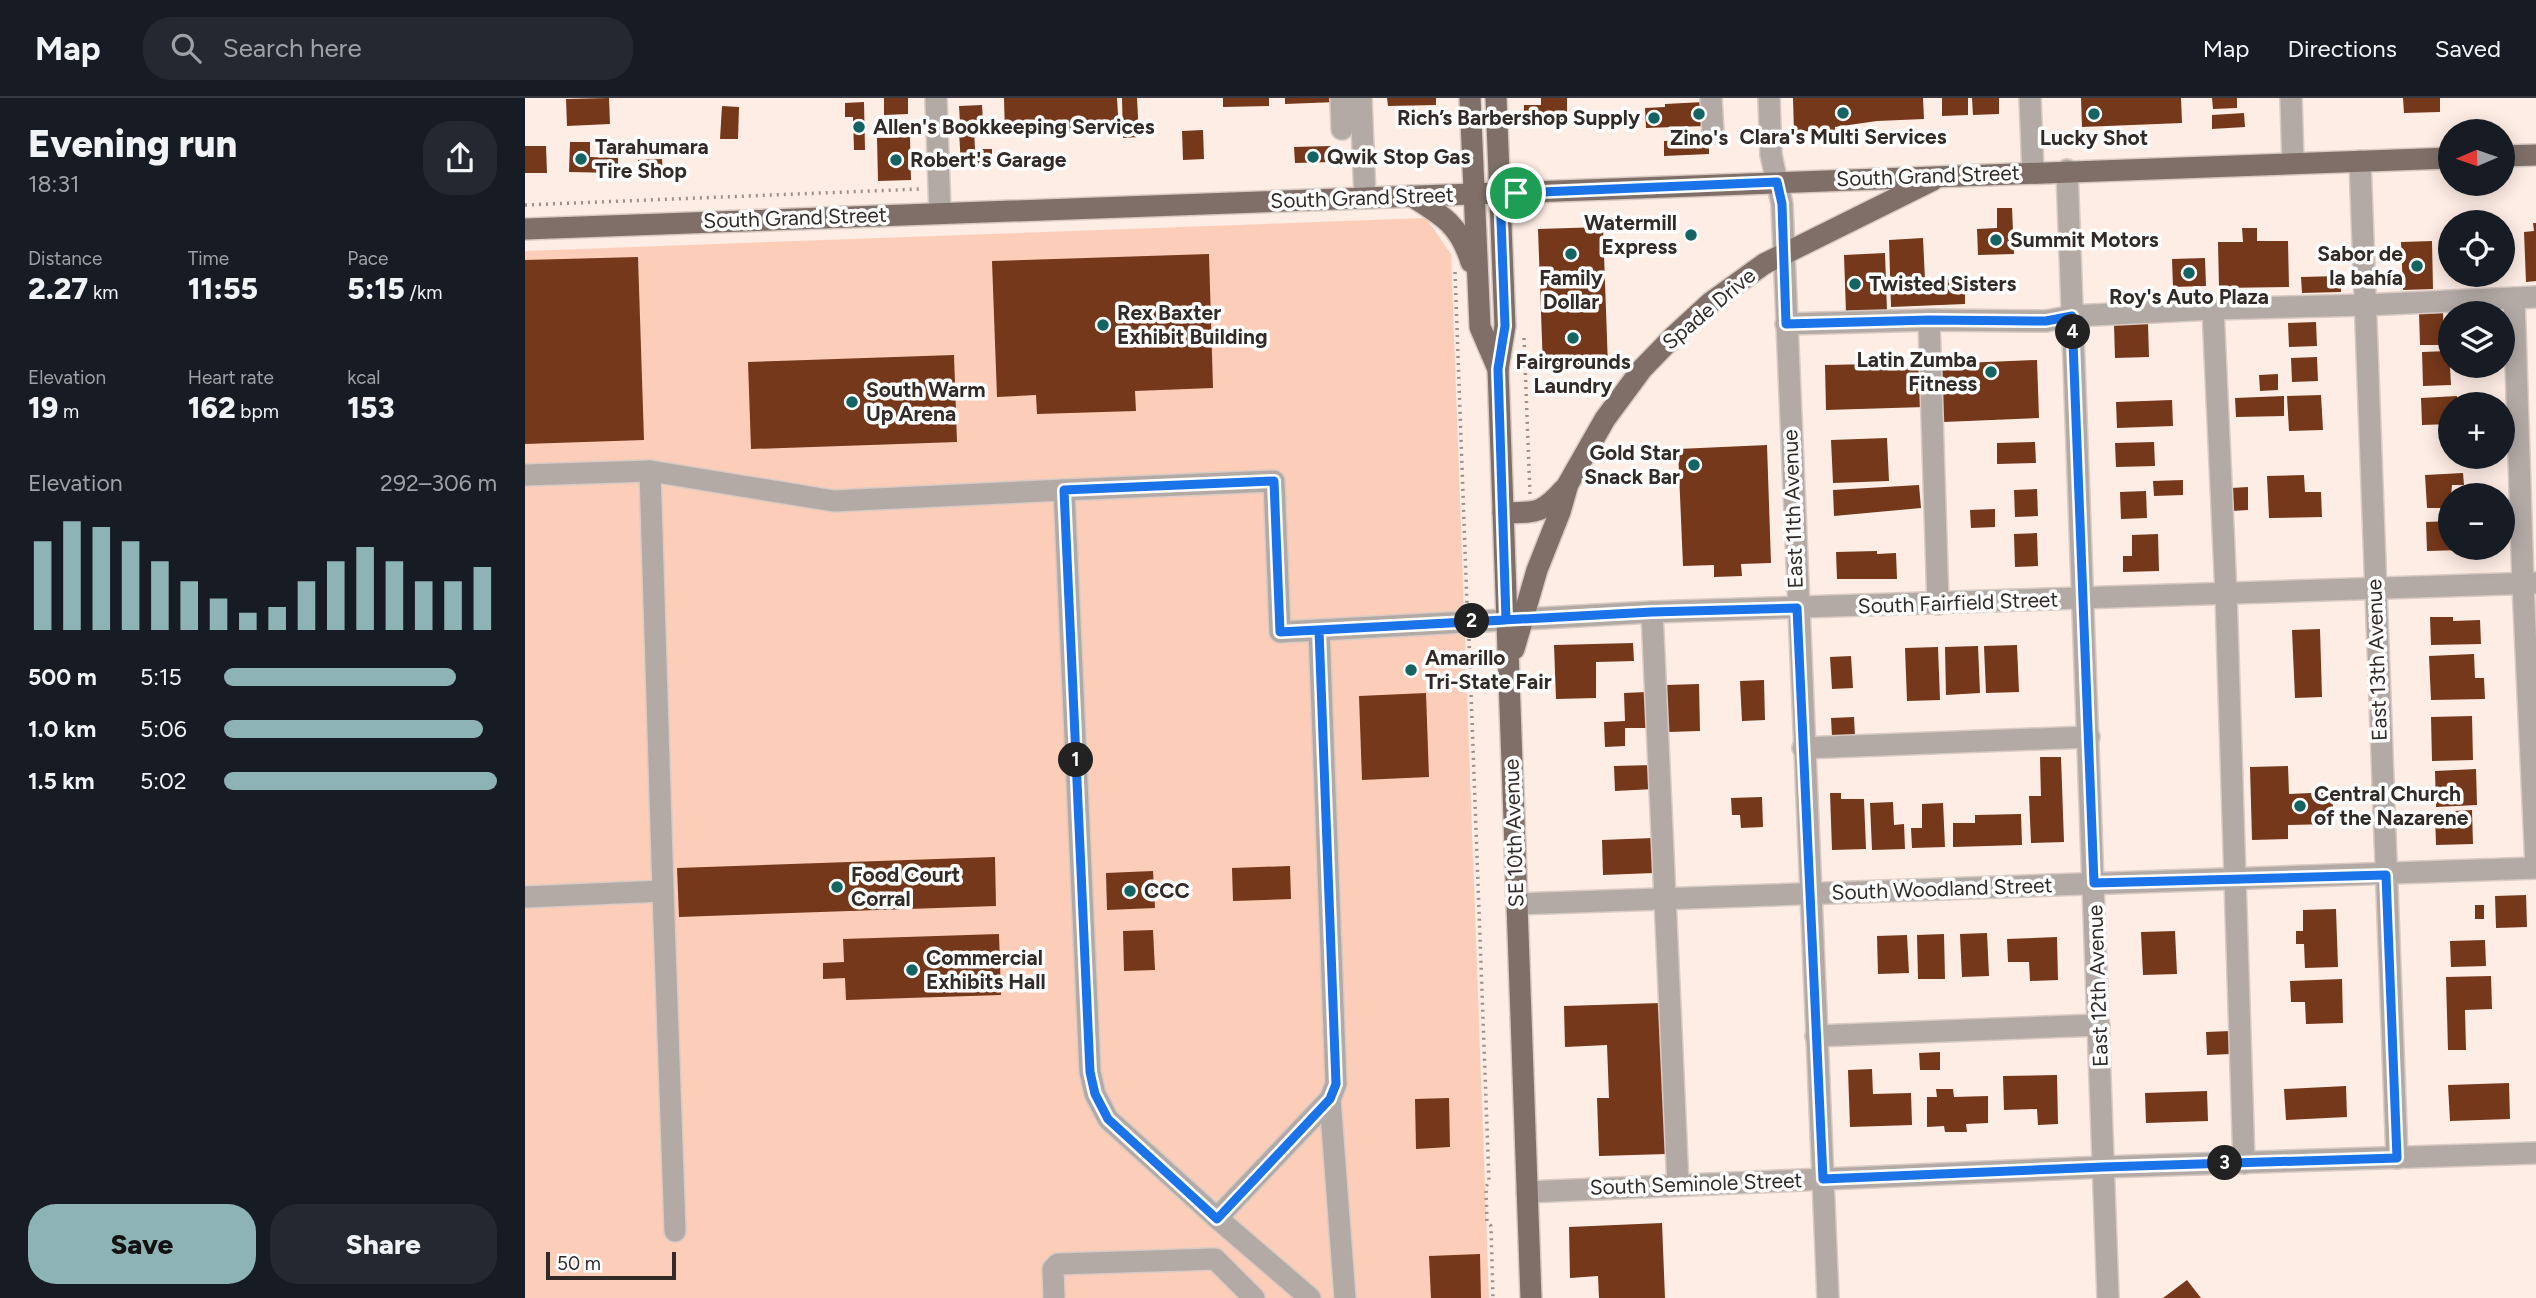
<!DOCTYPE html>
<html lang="en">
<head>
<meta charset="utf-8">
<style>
  :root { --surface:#171b24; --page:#242831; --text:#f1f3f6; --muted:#9ea1a6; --line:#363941; --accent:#8eb3b4 }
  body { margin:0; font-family:Figtree,sans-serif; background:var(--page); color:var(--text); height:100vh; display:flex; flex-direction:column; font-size:26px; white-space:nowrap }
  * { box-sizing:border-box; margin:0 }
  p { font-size:23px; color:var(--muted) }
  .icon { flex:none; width:38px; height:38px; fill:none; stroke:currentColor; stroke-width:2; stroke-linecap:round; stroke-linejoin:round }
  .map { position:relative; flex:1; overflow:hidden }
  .details { display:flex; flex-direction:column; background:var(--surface); width:525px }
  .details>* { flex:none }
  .needle { width:46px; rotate:268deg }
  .tools { position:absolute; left:1913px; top:21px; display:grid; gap:14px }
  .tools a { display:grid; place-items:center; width:77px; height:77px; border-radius:50%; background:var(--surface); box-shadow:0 4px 18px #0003; font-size:35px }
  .scale { position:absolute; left:21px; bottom:18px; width:130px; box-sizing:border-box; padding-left:7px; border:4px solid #322a27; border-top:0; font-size:19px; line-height:24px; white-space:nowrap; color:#322a27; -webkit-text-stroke:5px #fefefe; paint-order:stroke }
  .pin { position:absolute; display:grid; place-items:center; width:60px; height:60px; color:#fff; margin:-30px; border:4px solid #fff; border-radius:50%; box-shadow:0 2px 7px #0007 }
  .km { position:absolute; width:35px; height:35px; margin:-18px; border-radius:50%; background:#222; color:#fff; font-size:19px; line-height:35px; text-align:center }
  .round { display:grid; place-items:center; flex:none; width:74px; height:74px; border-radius:28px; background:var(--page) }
  .summary { display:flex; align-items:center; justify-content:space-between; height:119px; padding:0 28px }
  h1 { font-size:38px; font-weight:800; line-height:52px }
  .metrics { display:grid; grid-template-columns:repeat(3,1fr); gap:10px; height:119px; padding:7px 28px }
  .metrics div { display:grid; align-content:center }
  .metrics b { font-size:30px; font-weight:800 }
  .metrics small { font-size:19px; font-weight:400 }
  .metrics p { font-size:19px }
  .chart { height:196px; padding:14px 28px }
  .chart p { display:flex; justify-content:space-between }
  .chart svg { width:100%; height:126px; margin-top:7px; stroke:var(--accent); stroke-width:6 }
  .cta { display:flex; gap:14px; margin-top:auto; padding:14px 28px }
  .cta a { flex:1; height:80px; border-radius:28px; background:var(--accent); color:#111; font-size:28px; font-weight:800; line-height:80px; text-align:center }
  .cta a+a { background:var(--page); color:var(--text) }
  ul { padding:0 28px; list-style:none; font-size:23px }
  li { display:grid; grid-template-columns:112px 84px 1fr; align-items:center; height:52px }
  li i { height:18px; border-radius:9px; background:var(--accent) }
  header { display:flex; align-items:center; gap:42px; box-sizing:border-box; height:98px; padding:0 35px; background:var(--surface); border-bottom:2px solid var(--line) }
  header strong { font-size:33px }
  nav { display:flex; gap:38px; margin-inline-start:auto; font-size:24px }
  .search { width:490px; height:63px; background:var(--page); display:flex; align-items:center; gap:18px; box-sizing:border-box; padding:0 24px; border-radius:28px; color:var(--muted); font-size:26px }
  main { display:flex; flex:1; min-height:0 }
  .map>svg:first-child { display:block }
  .green { fill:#fcceba }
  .building { fill:#75381b }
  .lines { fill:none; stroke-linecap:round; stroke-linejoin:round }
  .minor-casing { stroke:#d9cac3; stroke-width:24 }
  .major-casing { stroke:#d9cac3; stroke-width:24 }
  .path { stroke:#9d908b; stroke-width:3.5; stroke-dasharray:2 5; stroke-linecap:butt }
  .minor { stroke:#b3aaa6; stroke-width:21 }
  .major { stroke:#7f6f68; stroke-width:21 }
  .route-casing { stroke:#fff; stroke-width:14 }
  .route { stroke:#1a73e8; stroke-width:9 }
  .poi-dot { fill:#146464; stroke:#fefefe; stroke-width:2.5 }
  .labels { text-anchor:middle; stroke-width:7; stroke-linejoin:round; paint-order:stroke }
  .poi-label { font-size:21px; font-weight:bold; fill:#322a27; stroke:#fefefe; text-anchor:start }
  .street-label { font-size:21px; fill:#322a27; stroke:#fefefe }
</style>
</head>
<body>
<header>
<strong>Map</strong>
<div class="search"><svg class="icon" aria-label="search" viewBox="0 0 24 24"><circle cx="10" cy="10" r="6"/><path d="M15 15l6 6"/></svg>Search here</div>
<nav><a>Map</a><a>Directions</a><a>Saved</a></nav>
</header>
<main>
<section class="details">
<div class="summary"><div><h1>Evening run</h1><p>18:31</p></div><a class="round"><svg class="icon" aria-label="share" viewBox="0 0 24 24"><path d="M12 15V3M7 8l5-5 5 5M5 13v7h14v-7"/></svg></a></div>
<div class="metrics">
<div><p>Distance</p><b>2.27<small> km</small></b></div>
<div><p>Time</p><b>11:55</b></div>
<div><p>Pace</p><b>5:15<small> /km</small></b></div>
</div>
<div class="metrics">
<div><p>Elevation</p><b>19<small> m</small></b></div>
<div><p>Heart rate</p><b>162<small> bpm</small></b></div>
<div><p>kcal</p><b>153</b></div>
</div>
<div class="chart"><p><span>Elevation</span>292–306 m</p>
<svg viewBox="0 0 160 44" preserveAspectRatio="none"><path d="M5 44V13M15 44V6M25 44V8M35 44V13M45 44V20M55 44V27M65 44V33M75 44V38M85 44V36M95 44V27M105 44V20M115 44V15M125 44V20M135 44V27M145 44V27M155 44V22"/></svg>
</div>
<ul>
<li><b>500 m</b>5:15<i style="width:85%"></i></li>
<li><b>1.0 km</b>5:06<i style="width:95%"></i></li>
<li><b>1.5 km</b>5:02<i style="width:100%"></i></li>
</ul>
<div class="cta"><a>Save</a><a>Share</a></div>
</section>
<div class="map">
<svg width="2011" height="1200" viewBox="0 0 2011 1200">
  <rect width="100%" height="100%" fill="#feede5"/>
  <polygon class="green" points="901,120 926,156 964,1200 0,1200 0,153"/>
  <g class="building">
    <polygon points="84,0 85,26 42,28 41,1"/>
    <polygon points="359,0 383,0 383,16 359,17"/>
    <polygon points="479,0 592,0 594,32 480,36"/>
    <polygon points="597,0 612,0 614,39 598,40"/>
    <polygon points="698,0 744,0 744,8 698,9"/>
    <polygon points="760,0 812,0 812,4 760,6"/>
    <polygon points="862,0 911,0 911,7 863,8"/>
    <polygon points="1016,0 1042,0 1042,23 999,24 999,7 1016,7"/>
    <polygon points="1268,0 1398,0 1399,21 1352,23 1310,29 1310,32 1269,34"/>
    <polygon points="1417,0 1443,0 1443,17 1417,18"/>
    <polygon points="1447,0 1474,0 1474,16 1448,17"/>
    <polygon points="1556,0 1656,0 1657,25 1557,29"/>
    <polygon points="1687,0 1712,0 1712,10 1688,11"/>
    <polygon points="1878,0 1915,0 1915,14 1879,15"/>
    <polygon points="339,4 340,52 329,52 328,19 320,19 320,5"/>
    <polygon points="1179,4 1180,28 1121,30 1120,10 1140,9 1140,6"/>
    <polygon points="457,7 458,24 435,25 434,8"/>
    <polygon points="197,8 214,9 213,41 195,41"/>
    <polygon points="1719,15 1720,29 1687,31 1687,17"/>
    <polygon points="678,32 679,61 658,62 657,33"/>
    <polygon points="434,33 449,33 450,51 467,51 467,67 436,68"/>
    <polygon points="385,39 386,82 353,83 352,40"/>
    <polygon points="1184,41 1184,56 1139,58 1139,43"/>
    <polygon points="45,44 65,44 65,59 93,60 93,75 44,74"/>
    <polygon points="0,48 21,48 22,75 0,75"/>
    <polygon points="806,48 806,64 770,65 769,49"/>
    <polygon points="137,61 138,79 114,80 113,62"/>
    <polygon points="1472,110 1487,110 1489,156 1453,157 1452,131 1472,130"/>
    <polygon points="2008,125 2011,125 2011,183 2001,184 1999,134 2009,133"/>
    <polygon points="1078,129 1083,268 1018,270 1013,131"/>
    <polygon points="1717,130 1732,130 1732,143 1763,143 1764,189 1694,190 1693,144 1718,144"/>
    <polygon points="1171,132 1171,142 1161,142 1160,133"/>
    <polygon points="1398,140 1400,182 1440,181 1440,206 1366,209 1364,142"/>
    <polygon points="1907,143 1908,191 1878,192 1876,144"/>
    <polygon points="1360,155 1362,214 1321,215 1319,157"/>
    <polygon points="684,156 688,290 610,293 611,313 512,316 511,297 472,299 467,163"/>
    <polygon points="113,159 119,342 0,346 0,162"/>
    <polygon points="1680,160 1681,188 1648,189 1647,161"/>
    <polygon points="1816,178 1816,194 1777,195 1776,179"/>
    <polygon points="1894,214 1918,214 1919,247 1895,247"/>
    <polygon points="1791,224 1792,248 1764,249 1763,225"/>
    <polygon points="1623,225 1624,259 1590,260 1589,226"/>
    <polygon points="1924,253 1926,287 1898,288 1897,254"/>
    <polygon points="429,257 432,344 226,351 223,264"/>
    <polygon points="1792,259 1793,283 1767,284 1766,260"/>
    <polygon points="1512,262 1514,320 1418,324 1415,266"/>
    <polygon points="1399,265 1400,309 1301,312 1300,267"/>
    <polygon points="1753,276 1753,292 1735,293 1734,277"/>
    <polygon points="1796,297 1798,332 1764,333 1762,298"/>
    <polygon points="1759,298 1759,318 1711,319 1710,300"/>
    <polygon points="1932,298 1933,306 1925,306 1925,326 1897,327 1896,300"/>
    <polygon points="1647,302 1648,328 1592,330 1591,304"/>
    <polygon points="1362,340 1364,383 1308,385 1306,342"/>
    <polygon points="1510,344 1511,365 1472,366 1472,345"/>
    <polygon points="1629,344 1630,368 1591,369 1590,345"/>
    <polygon points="1242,347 1246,465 1216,466 1217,478 1189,479 1189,467 1158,468 1153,351"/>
    <polygon points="1938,375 1939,387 1927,387 1925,410 1902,410 1900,377"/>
    <polygon points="1779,377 1780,394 1796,394 1797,419 1744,420 1742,378"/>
    <polygon points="1658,382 1658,397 1629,398 1628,383"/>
    <polygon points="1394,387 1396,410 1309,418 1308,392"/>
    <polygon points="1723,389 1723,412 1707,413 1706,390"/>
    <polygon points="1512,391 1513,418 1490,419 1489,392"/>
    <polygon points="1621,393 1622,420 1596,421 1595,394"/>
    <polygon points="1470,411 1470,429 1446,430 1445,412"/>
    <polygon points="1925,423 1925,450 1937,450 1937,452 1902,453 1901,424"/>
    <polygon points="1512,435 1513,468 1490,469 1489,436"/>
    <polygon points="1633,436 1634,473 1598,474 1598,458 1607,458 1607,437"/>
    <polygon points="1352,453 1352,456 1371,455 1372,481 1312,481 1311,454"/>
    <polygon points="1905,519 1928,519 1928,523 1955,522 1956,546 1906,547"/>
    <polygon points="1795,531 1797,599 1770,600 1767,532"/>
    <polygon points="1108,545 1109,563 1071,564 1071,600 1031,601 1029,547"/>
    <polygon points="1492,547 1494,594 1461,595 1459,548"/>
    <polygon points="1453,548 1455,595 1421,597 1420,549"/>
    <polygon points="1413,549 1415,602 1382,603 1380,550"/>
    <polygon points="1949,556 1950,580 1959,580 1960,601 1906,602 1904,558"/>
    <polygon points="1326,558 1328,590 1307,591 1305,559"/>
    <polygon points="1239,582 1240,622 1217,623 1215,583"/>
    <polygon points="1174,586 1175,633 1143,634 1141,587"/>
    <polygon points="1121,594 1122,630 1100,630 1100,648 1080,649 1079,624 1100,623 1099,595"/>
    <polygon points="901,595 904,679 837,682 834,598"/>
    <polygon points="1947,618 1948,662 1907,663 1906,619"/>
    <polygon points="1329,619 1330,639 1307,639 1306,620"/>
    <polygon points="1515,659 1536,659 1539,744 1506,745 1504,698 1516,698"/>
    <polygon points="1128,667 1129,691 1090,693 1089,668"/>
    <polygon points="1763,668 1764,696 1807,694 1809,726 1763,727 1763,741 1727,742 1725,669"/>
    <polygon points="1951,671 1952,707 1911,709 1910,673"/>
    <polygon points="1305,695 1316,695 1316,701 1339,701 1341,751 1307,752"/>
    <polygon points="1237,699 1238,729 1216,730 1215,717 1207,717 1206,700"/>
    <polygon points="1368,704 1369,727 1379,726 1380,751 1347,752 1345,705"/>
    <polygon points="1418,705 1420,749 1387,750 1386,730 1397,730 1397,706"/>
    <polygon points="1947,712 1948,746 1911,747 1910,714"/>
    <polygon points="1496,716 1497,747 1428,749 1428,725 1450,725 1450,717"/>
    <polygon points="1128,740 1129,775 1078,777 1077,742"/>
    <polygon points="470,759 471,808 154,819 152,770"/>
    <polygon points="765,768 766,801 708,803 707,770"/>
    <polygon points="628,773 630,810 582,812 581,775"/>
    <polygon points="2001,797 2002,829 1971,830 1970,798"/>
    <rect x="1950" y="807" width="9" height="14"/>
    <polygon points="1811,811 1813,869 1780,870 1779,846 1771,846 1771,833 1778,833 1778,812"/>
    <polygon points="628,832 630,872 599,873 598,833"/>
    <polygon points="1650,833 1652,876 1618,877 1616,834"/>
    <polygon points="1462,835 1464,878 1437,879 1435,836"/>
    <polygon points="474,836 476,897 321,902 320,880 298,881 298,865 319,864 318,841"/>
    <polygon points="1419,836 1420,881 1393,881 1392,837"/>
    <polygon points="1382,837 1384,875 1353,876 1352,838"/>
    <polygon points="1532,839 1533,882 1505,883 1504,864 1483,864 1482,841"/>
    <polygon points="1960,842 1961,868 1926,869 1925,843"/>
    <polygon points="1966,878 1967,911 1940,912 1941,952 1923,952 1921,879"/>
    <polygon points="1817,881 1818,925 1781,926 1780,904 1766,904 1765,883"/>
    <polygon points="1136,905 1142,1056 1074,1058 1072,1000 1084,1000 1082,947 1040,949 1039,908"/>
    <polygon points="1706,933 1706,956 1682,957 1681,934"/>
    <polygon points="1415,954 1415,972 1395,972 1394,955"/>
    <polygon points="1347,971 1348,996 1386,995 1387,1027 1325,1029 1323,972"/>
    <polygon points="1532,977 1533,1026 1513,1027 1512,1011 1479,1012 1478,978"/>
    <polygon points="1984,985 1985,1021 1925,1023 1923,987"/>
    <polygon points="1821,988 1822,1019 1761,1022 1759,991"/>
    <polygon points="1411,991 1428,991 1429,999 1463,998 1463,1025 1441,1026 1442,1034 1420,1034 1419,1028 1402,1029 1402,999 1412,999"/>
    <polygon points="1682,993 1683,1023 1621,1025 1620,995"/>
    <polygon points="924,1000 925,1049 891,1051 890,1001"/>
    <polygon points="1137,1125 1140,1200 1074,1200 1073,1178 1045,1180 1044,1129"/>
    <polygon points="955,1156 956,1200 906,1200 904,1158"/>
    <polygon points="1662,1182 1676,1200 1638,1200"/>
  </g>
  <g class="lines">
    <g class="minor-casing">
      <g id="minor">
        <polyline points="411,0 415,115"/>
        <polyline points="816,0 817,31"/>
        <polyline points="836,0 840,100"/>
        <polyline points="1186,0 1188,35"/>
        <polyline points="1244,0 1246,57 1257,106 1303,1200"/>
        <polyline points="1505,0 1508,74"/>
        <polyline points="1766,0 1768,65"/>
        <polyline points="1835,63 1872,1060"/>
        <polyline points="1542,72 1583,1200"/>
        <polyline points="1989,200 1998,486 2011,768"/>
        <polyline points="1688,211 1701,496 1719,1065"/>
        <polyline points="1404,222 1413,506"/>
        <polyline points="1261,226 1404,222 1521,223 1547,218 1688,211 1840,207 2011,199"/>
        <polyline points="0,377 125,373 309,403 539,392 565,974 570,996 583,1021 692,1120"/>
        <polyline points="539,392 749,383 755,534 794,532"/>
        <polyline points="1127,514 1153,1087"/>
        <polyline points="1278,650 1564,639"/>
        <polyline points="138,793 150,1133"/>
        <polyline points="0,799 138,793 125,373"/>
        <polyline points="992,806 2011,770"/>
        <polyline points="1291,938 1574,927"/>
        <polyline points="805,1001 820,1200"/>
        <polyline points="1002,1094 1578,1069 2011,1055"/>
        <polyline points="529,1200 528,1171 533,1166 690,1161 729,1200"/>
        <polyline points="785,1200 692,1120 805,1001 811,986 794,532 1127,514 2011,485"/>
      </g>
    </g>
    <g class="major-casing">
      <g id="major">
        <polyline points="945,0 955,229 973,271"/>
        <polyline points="971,0 980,228 973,271 1006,1200"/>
        <polyline points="1978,58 2011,57"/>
        <path d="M 886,98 C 917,117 935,127 946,164"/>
        <polyline points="0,131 1925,60"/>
        <path d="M 978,415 C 1011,414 1016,417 1039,391"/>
        <polyline points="989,551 1012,472 1035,414 1043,386 1080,321 1117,271 1148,239 1185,205 1239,166 1408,82"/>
      </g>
    </g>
    <g class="path">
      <polyline points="0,107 395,91"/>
      <polyline points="930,174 942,506"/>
      <polyline points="999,240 1005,396"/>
      <polyline points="944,541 964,1083 961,1089 962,1124 966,1128 968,1200"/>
    </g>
    <use href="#minor" class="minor"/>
    <use href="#major" class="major"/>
  </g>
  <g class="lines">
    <g class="route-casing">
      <polyline id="route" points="991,95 975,95 980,228 973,271 981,522 755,534 749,383 539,392 565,974 570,996 583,1021 692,1121 805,1001 811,986 794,532 1127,514 1272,510 1298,1081 1578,1069 1872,1060 1861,777 1569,785 1547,218 1521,223 1404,222 1261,226 1257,106 1252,84 991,95"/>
    </g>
    <use href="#route" class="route"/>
  </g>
  <g class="poi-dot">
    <circle cx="1318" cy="15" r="7"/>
    <circle cx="1174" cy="16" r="7"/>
    <circle cx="1569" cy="16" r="7"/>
    <circle cx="1129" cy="20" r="7"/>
    <circle cx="334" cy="29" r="7"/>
    <circle cx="788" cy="59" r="7"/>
    <circle cx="56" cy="61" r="7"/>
    <circle cx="371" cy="62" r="7"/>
    <circle cx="1166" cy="137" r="7"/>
    <circle cx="1471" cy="142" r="7"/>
    <circle cx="1046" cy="156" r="7"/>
    <circle cx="1892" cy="168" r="7"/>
    <circle cx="1664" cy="175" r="7"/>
    <circle cx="1330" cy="186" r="7"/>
    <circle cx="578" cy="227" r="7"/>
    <circle cx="1048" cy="240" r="7"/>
    <circle cx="1466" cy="274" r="7"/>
    <circle cx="327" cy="304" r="7"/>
    <circle cx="1169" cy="367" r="7"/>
    <circle cx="886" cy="572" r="7"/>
    <circle cx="1775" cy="708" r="7"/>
    <circle cx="312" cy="789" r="7"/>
    <circle cx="605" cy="793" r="7"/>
    <circle cx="387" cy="872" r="7"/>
  </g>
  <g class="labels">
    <g class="poi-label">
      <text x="1115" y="27" text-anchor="end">Rich’s Barbershop Supply</text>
      <text x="348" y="36">Allen's Bookkeeping Services</text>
      <text x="1318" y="46" text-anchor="middle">Clara's Multi Services</text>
      <text x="1174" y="47" text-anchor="middle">Zino's</text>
      <text x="1569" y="47" text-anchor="middle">Lucky Shot</text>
      <text x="70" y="56">Tarahumara<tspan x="70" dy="24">Tire Shop</tspan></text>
      <text x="802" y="66">Qwik Stop Gas</text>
      <text x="385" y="69">Robert's Garage</text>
      <text x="1152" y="132" text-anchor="end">Watermill<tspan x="1152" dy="24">Express</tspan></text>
      <text x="1485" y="149">Summit Motors</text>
      <text x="1878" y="163" text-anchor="end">Sabor de<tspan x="1878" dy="24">la bahía</tspan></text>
      <text x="1046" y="187" text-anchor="middle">Family<tspan x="1046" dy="24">Dollar</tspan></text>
      <text x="1344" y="193">Twisted Sisters</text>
      <text x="1664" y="206" text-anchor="middle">Roy's Auto Plaza</text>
      <text x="592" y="222">Rex Baxter<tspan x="592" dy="24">Exhibit Building</tspan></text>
      <text x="1452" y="269" text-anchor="end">Latin Zumba<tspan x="1452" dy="24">Fitness</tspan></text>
      <text x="1048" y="271" text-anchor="middle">Fairgrounds<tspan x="1048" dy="24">Laundry</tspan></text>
      <text x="341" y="299">South Warm<tspan x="341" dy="24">Up Arena</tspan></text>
      <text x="1155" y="362" text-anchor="end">Gold Star<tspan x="1155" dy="24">Snack Bar</tspan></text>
      <text x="900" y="567">Amarillo<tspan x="900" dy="24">Tri-State Fair</tspan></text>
      <text x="1789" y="703">Central Church<tspan x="1789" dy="24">of the Nazarene</tspan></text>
      <text x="326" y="784">Food Court<tspan x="326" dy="24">Corral</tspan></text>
      <text x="619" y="800">CCC</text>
      <text x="401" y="867">Commercial<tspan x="401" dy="24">Exhibits Hall</tspan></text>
    </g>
    <g class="street-label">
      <text transform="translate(1403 78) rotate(-2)" y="7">South Grand Street</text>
      <text transform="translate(837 100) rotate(-2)" y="7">South Grand Street</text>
      <text transform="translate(270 120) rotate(-2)" y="7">South Grand Street</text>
      <text transform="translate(1184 211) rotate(-40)" y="7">Spade Drive</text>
      <text transform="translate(1268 411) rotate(-92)" y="7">East 11th Avenue</text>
      <text transform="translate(1433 505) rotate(-2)" y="7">South Fairfield Street</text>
      <text transform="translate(1852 562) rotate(-92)" y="7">East 13th Avenue</text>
      <text transform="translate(989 735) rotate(-92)" y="7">SE 10th Avenue</text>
      <text transform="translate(1417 791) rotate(-2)" y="7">South Woodland Street</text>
      <text transform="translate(1573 888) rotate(-92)" y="7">East 12th Avenue</text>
      <text transform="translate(1171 1086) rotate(-2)" y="7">South Seminole Street</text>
    </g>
  </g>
</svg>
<div class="tools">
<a><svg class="needle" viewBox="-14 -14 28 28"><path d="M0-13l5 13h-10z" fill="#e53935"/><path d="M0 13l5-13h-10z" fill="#9ea1a6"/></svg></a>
<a><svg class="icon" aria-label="locate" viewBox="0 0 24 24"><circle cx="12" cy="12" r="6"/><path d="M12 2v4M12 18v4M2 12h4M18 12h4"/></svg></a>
<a><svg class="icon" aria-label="layers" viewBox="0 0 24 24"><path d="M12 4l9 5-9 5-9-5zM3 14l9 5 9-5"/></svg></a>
<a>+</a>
<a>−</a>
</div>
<div class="scale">50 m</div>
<div class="pin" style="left:991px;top:95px;background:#1e9e55"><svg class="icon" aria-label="arrive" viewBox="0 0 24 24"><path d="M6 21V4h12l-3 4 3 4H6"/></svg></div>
<b class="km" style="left:551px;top:662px">1</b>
<b class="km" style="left:947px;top:523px">2</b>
<b class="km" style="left:1700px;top:1065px">3</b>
<b class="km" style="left:1548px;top:234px">4</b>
</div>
</main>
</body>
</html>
